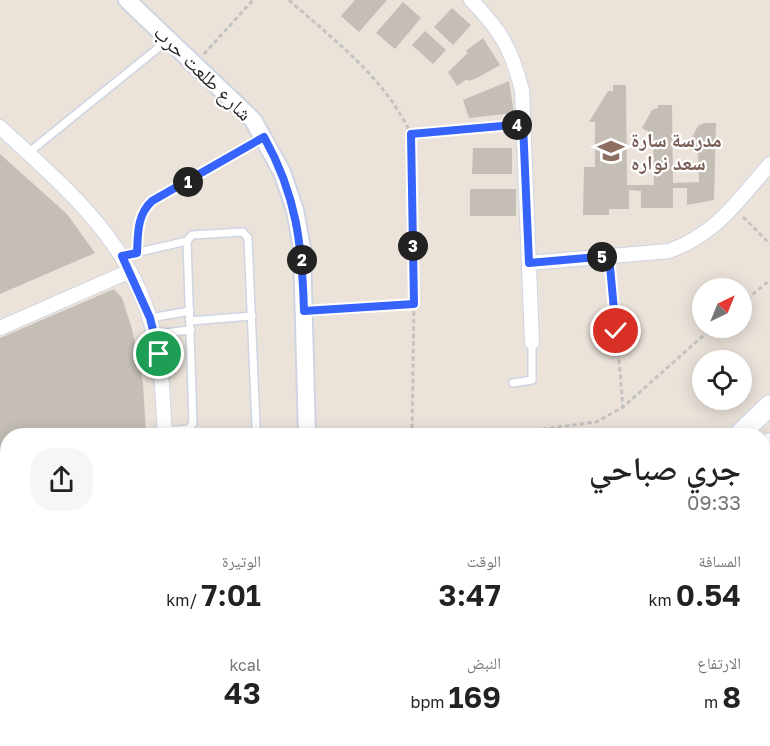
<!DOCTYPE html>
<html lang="ar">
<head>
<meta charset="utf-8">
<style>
  :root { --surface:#fff; --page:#f6f6f6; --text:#222; --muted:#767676 }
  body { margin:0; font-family:"Golos Text","Noto Naskh Arabic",sans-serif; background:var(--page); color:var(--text); direction:rtl; height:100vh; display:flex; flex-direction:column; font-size:22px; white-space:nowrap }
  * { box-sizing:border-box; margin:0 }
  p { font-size:20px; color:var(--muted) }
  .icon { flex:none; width:33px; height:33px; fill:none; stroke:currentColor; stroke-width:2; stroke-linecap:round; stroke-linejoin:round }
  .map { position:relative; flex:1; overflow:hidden; direction:ltr }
  .drawer { position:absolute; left:0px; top:428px; width:771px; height:320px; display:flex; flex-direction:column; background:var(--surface); border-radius:24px 24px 0 0; box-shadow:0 3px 15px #0003; direction:rtl }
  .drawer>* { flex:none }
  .needle { width:39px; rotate:43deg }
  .fabs { position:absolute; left:692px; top:278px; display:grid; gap:12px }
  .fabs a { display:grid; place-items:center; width:60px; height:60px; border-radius:50%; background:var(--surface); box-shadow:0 3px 15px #0003; font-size:30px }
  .pin { position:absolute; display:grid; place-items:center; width:51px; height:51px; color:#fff; margin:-26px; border:3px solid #fff; border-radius:50%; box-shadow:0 2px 6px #0007 }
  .km { position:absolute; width:30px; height:30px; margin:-15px; border-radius:50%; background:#222; color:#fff; font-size:16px; line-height:30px; text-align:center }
  .round { display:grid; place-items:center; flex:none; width:63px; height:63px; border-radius:24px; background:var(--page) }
  .summary { display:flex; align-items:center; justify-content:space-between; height:102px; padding:0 30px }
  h1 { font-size:33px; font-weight:600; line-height:45px }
  .stats { display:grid; grid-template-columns:repeat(3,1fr); gap:9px; height:102px; padding:6px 30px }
  .stats div { display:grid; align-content:center }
  .stats b { font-size:30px; font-weight:600 }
  .stats small { font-size:16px; font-weight:400 }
  .stats p { font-size:16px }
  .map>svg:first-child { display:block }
  .building { fill:#c4beb6 }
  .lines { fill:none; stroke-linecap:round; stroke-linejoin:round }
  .service-casing { stroke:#cfd4e2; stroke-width:10 }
  .minor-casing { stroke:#cfd4e2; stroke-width:16 }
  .tertiary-casing { stroke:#cfd4e2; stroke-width:20 }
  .secondary-casing { stroke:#cfd4e2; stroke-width:22 }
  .path { stroke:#c3c3c3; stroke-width:3; stroke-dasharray:4.5 3; stroke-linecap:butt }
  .service { stroke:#fff; stroke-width:7 }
  .minor { stroke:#fff; stroke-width:14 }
  .tertiary { stroke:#fff; stroke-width:16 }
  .secondary { stroke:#fff; stroke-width:20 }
  .route-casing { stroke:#fff; stroke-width:12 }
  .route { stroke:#3663fc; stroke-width:8 }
  .labels { text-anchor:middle; stroke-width:4.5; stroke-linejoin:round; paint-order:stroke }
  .street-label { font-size:20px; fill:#292929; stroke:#fff }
  .education-label { font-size:20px; font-weight:bold; fill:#785e54; stroke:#fff; text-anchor:start }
</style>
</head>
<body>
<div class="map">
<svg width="770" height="746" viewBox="0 0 770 746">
  <rect width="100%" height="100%" fill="#ebe3da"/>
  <g class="building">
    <polygon points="355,0 387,0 359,32 341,16"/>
    <polygon points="403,2 421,18 395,49 376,33"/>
    <polygon points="452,8 471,25 453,45 434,27"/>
    <polygon points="425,31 446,50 433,64 412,45"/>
    <polygon points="483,38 500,65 475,79 468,81 467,79 457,86 448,72 468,53 466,51"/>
    <polygon points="509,81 514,113 469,118 463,100"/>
    <polygon points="613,85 626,85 627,185 654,185 653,134 642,128 652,110 658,108 658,105 672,105 673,183 699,182 698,154 687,147 698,126 704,123 716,123 714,200 687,205 687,188 673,188 673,208 641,208 641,191 629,190 629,209 609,209 609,215 583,215 584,167 595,167 595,122 589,122 608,91 613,91"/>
    <polygon points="473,148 512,148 512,174 472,174"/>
    <polygon points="0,154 67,214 95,253 0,294"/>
    <rect x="470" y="189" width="46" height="27"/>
    <polygon points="114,289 122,298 132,329 143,383 146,435 8,435 8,537 0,538 0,338"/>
  </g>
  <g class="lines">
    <g class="service-casing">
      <g id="service">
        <polyline points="28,153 168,40"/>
        <path d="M 137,253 C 138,233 137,215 152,201 L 262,138"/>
        <polyline points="122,256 187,241"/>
        <polyline points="150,318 190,311"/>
        <polyline points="190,321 252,316"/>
        <polyline points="154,334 191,330"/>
        <polyline points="513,383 532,380 532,342"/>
        <polyline points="165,431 189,429 193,423 187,241 192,235 243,232 248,238 256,426"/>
        <polyline points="428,744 487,740"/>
      </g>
    </g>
    <g class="minor-casing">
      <g id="minor">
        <path d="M 471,0 C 501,31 511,48 522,90 L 532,342"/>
        <path d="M 0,127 C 73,195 140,248 158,353 C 163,380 163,408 165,435"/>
        <path d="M 529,263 L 669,251 C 717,233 737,202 770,164"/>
        <polyline points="0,328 130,271"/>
        <polyline points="764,658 770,655"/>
        <polyline points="764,709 770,683"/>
        <polyline points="764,710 770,739"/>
        <polyline points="183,746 183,740"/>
        <polyline points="483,746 488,740"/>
      </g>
    </g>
    <g class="tertiary-casing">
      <g id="tertiary">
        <polyline points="127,0 253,120 282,172 295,210 302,249 307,435"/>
        <polyline points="323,740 324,746"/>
      </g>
    </g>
    <g class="secondary-casing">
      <g id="secondary">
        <polyline points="739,435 770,405"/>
        <polyline points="764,448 770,443"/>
        <polyline points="0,558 8,557"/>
        <polyline points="0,583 8,582"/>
      </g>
    </g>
    <g class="path">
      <path d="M 289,0 C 336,42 384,77 411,134 L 414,304 L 412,435"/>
      <polyline points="204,54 253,0"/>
      <polyline points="412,134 510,125"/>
      <polyline points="743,217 770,244"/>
      <polyline points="611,270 623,407"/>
      <polyline points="741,304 770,280"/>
      <polyline points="317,310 414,304"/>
      <polyline points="498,435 596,422 623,407 713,327"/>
    </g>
    <use href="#service" class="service"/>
    <use href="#minor" class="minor"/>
    <use href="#tertiary" class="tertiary"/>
    <use href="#secondary" class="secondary"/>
  </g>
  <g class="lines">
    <g class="route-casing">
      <path id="route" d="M 159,354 L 150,318 L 122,256 L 137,253 C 138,233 137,215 152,201 L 264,137 C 297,196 302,245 304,311 L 414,304 L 411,134 L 523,124 L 529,263 L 609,256 L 616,331"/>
    </g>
    <use href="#route" class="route"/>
  </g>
  <defs>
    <g id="school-bare" transform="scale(2.07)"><path d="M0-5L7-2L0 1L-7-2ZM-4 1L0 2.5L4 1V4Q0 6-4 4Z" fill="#8d6e63" stroke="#fff" stroke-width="2.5" paint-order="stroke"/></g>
  </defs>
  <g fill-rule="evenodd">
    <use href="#school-bare" x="611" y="151"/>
  </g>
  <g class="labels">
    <g class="street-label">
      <text transform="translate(203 73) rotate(44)" y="7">شارع طلعت حرب</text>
    </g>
    <g class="education-label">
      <text x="631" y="147">مدرسة سارة<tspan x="631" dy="23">سعد نواره</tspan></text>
    </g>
  </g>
</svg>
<div class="fabs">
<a><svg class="needle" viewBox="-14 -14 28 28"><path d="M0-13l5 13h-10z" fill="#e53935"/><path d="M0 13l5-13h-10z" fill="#767676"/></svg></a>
<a><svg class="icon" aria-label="locate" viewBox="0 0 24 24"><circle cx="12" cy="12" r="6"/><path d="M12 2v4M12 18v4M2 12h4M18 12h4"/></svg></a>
</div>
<div class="pin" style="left:159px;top:354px;background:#1e9e55"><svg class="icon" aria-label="arrive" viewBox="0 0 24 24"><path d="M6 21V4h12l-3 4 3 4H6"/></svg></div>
<div class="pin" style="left:616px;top:331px;background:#d93025"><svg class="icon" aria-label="check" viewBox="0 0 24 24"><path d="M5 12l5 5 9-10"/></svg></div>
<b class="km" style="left:188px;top:182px">1</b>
<b class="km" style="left:302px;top:260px">2</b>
<b class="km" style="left:413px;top:246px">3</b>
<b class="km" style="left:517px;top:125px">4</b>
<b class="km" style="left:602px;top:257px">5</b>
<section class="drawer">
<div class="summary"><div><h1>جري صباحي</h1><p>09:33</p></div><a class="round"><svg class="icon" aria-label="share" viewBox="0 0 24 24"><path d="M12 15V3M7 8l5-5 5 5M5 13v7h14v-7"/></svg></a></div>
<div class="stats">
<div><p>المسافة</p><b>0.54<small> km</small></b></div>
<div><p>الوقت</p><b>3:47</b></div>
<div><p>الوتيرة</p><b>7:01<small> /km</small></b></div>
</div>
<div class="stats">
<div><p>الارتفاع</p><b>8<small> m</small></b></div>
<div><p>النبض</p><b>169<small> bpm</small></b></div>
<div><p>kcal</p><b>43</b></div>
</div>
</section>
</div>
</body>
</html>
